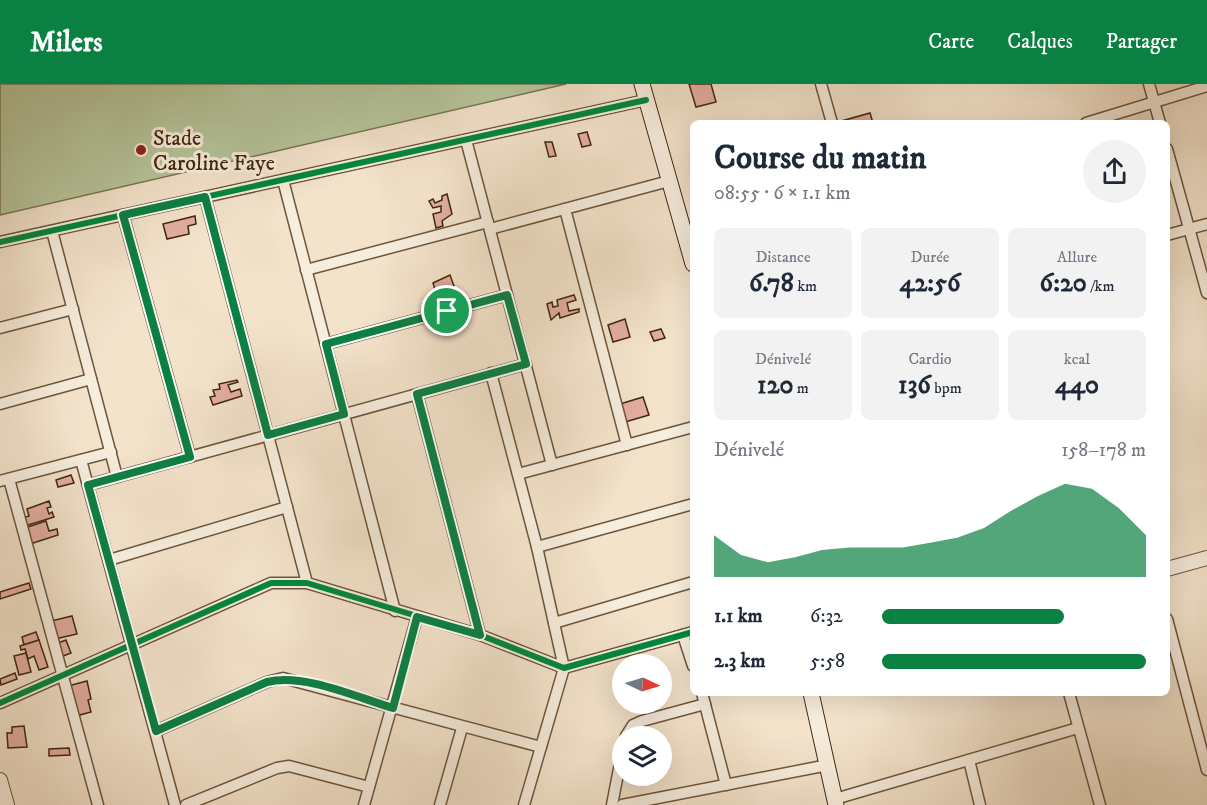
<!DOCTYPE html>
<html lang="fr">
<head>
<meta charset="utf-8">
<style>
  :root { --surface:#fff; --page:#f2f2f3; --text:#1f2937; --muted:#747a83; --accent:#0b8043 }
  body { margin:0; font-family:"IM FELL DW Pica",serif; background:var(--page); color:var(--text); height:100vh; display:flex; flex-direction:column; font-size:22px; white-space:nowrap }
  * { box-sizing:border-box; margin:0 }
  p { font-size:20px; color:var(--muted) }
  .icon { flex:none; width:33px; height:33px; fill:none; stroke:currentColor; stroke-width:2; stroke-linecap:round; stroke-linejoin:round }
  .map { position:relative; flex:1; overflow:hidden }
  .sheet { position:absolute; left:690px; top:36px; width:480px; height:576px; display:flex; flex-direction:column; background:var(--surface); border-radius:9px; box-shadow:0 6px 24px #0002 }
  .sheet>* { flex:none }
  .needle { width:39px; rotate:94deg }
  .controls { position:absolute; left:612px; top:570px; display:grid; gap:12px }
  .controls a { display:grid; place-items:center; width:60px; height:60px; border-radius:50%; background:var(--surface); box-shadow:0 6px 24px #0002; font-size:30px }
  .pin { position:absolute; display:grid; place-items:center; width:51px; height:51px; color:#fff; margin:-26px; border:3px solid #fff; border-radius:50%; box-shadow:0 2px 6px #0007 }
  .round { display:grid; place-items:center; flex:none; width:63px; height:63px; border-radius:32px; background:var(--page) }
  .overview { display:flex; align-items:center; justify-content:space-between; height:102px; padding:0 24px }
  h1 { font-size:33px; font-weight:700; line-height:45px }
  .metrics { display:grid; grid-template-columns:repeat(3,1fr); gap:9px; height:102px; padding:6px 24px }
  .metrics div { display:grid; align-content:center; border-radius:9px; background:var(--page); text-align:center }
  .metrics b { font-size:26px; font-weight:700 }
  .metrics small { font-size:16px; font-weight:400 }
  .metrics p { font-size:16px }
  .chart { height:168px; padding:12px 24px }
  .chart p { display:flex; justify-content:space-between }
  .chart svg { width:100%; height:108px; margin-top:6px; fill:var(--accent); opacity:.7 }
  ul { padding:0 24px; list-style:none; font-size:20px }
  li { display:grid; grid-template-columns:96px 72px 1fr; align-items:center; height:45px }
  li i { height:15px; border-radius:8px; background:var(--accent) }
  header { display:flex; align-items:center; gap:36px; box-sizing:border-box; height:84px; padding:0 30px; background:var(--accent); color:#fff }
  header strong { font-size:28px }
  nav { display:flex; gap:33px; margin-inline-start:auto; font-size:21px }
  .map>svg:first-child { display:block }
  .green { fill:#b6c59b; stroke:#7a7654; stroke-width:1.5 }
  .building { fill:#e4aea1; stroke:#3f270e; stroke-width:1.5 }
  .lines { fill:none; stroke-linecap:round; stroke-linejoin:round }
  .minor-casing { stroke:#6c563d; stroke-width:13 }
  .tertiary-casing { stroke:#6c563d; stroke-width:16 }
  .secondary-casing { stroke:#3f270e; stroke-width:17 }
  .minor { stroke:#f7eddd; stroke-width:10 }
  .tertiary { stroke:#f7eddd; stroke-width:14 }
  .secondary { stroke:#f7eddd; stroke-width:15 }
  .cycleway-casing { stroke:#f7eddd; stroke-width:10 }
  .cycleway { stroke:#00873e; stroke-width:6 }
  .route-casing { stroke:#fff; stroke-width:12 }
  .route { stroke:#0b8043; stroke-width:8 }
  .poi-dot { fill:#8f2418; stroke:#f7eddd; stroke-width:2 }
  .labels { text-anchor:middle; stroke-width:6; stroke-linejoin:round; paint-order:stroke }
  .poi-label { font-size:22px; fill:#3f270e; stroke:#f7eddd; text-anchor:start }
</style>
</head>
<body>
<header>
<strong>Milers</strong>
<nav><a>Carte</a><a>Calques</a><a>Partager</a></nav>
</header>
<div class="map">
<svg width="1207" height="721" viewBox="0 0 1207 721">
  <rect width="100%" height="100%" fill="#f3e3cb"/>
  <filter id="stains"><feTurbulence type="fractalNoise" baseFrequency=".00333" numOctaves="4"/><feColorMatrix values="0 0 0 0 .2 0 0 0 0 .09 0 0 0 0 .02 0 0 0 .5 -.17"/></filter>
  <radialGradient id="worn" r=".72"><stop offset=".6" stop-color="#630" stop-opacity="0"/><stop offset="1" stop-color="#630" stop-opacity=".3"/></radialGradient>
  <polygon class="green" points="0,0 566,0 0,131"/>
  <g class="building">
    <polygon points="689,0 711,0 716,18 696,23"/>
    <polygon points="870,29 873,39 839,39 838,38"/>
    <polygon points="587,48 591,61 582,63 578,50"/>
    <polygon points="545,58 552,58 556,72 549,73"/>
    <polygon points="447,110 452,130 442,137 443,142 436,144 433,130 441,128 441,122 433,124 429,117 433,115 435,119 442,116 442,112"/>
    <polygon points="195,132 196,140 188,142 189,150 167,155 163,140"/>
    <polygon points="450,191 458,213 439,219 433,199"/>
    <polygon points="574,211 576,216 567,219 569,227 579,225 579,228 560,234 559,229 551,236 547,220 552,218 553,223 558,222 557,216"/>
    <polygon points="625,235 630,253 613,258 608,241"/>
    <polygon points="661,245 665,254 654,257 650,248"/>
    <polygon points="237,296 238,298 228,301 231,308 240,305 242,312 213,321 210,313 215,312 213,306 220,305 219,300"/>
    <polygon points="643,313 649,331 625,338 620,320"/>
    <polygon points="71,391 74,399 58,403 56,396"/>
    <polygon points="49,417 51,423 47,424 49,430 52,428 54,433 25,442 22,434 29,432 27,425"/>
    <polygon points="46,437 49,447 57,445 58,451 30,460 25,444"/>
    <polygon points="29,499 31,505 0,515 0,508"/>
    <polygon points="72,532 77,550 55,555 51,537"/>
    <polygon points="36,548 39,556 24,561 22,553"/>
    <polygon points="39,556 48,583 39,586 34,572 28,575 25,565 21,566 20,562"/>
    <polygon points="66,556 71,569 63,572 58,559"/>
    <polygon points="26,569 31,588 19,591 14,572"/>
    <polygon points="15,589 17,595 1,601 0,595"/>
    <polygon points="87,597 91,615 88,616 91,628 76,632 68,602"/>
    <polygon points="24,642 27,663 8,664 7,649 12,649 12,643"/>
    <polygon points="69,664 70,671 49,672 49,665"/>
  </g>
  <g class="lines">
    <g class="minor-casing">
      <g id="minor">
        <polyline points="821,0 832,39"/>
        <polyline points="1149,0 1160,39"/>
        <polyline points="1086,39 1207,2"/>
        <polyline points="466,56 552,381"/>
        <polyline points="1167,65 1207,209"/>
        <polyline points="283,96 395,527"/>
        <polyline points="205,113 307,499"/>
        <polyline points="565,125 627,361"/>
        <polyline points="123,131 190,373"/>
        <polyline points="490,145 669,97"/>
        <polyline points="52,147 117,393"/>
        <polyline points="1167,151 1207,140"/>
        <polyline points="0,158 646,16"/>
        <polyline points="306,186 488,138"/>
        <polyline points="0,244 73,225"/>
        <polyline points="326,260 507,211"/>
        <polyline points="491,289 537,463 564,584 524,721"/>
        <polyline points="417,310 480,551"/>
        <polyline points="0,320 91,295"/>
        <polyline points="81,376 175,721"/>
        <polyline points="518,390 693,343"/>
        <polyline points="9,395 98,721"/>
        <polyline points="0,397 111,368"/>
        <polyline points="88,401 526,280"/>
        <polyline points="537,463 693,420"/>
        <polyline points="109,476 287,423"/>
        <polyline points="1167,535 1207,686"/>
        <polyline points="554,539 693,498"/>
        <polyline points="683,551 693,582"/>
        <polyline points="702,609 726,701"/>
        <polyline points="1069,609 1100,721"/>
        <polyline points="0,619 271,499 307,499 480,551 564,584 693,548"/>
        <polyline points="156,647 267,598 283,594 541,663"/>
        <polyline points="626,652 633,641 642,637 705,620"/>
        <polyline points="969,676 980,721"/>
        <polyline points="835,715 1078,644"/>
        <polyline points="186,721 277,684 289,682 369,703"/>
        <polyline points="364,721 417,533"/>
        <polyline points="440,721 462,644"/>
        <polyline points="612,721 622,669"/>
        <polyline points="622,721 828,681"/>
      </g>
    </g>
    <g class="tertiary-casing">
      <g id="tertiary">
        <polyline points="1167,485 1207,474"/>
        <polyline points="0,696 7,721"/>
      </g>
    </g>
    <g class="secondary-casing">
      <g id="secondary">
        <polyline points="642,0 693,180"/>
        <polyline points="811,609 836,721"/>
      </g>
    </g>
    <use href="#minor" class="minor"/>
    <use href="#tertiary" class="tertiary"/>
    <use href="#secondary" class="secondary"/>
    <g class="cycleway-casing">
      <g id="cycleway">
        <polyline points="0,158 646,16"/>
        <polyline points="0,619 271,499 307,499 480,551 564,584 693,548"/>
      </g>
    </g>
    <use href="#cycleway" class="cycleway"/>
  </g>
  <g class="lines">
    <g class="route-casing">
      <path id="route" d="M 205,113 L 268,351 L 344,330 L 326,260 L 507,211 L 526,280 L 417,310 L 480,551 L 417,533 L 393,624 C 356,613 304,589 267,598 L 156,647 L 88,401 L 190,373 L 123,131 Z"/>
    </g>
    <use href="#route" class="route"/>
  </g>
  <circle class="poi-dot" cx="141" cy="66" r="6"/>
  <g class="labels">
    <g class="poi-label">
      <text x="153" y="61">Stade<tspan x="153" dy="25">Caroline Faye</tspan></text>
    </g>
  </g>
  <rect width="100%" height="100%" filter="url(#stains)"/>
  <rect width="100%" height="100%" fill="url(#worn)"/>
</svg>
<div class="controls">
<a><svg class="needle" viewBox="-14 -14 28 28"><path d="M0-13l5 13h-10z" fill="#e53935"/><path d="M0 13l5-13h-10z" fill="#747a83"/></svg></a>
<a><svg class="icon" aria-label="layers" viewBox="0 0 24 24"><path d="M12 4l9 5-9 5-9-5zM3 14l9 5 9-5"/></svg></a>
</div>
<div class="pin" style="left:447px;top:227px;background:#1e9e55"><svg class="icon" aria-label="arrive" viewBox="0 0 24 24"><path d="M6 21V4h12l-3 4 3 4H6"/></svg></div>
<section class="sheet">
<div class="overview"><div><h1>Course du matin</h1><p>08:55 · 6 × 1.1 km</p></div><a class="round"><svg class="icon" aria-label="share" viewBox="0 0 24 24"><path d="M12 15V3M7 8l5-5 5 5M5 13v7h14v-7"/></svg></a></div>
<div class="metrics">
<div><p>Distance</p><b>6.78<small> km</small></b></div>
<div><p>Durée</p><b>42:56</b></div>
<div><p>Allure</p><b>6:20<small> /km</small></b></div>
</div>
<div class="metrics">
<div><p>Dénivelé</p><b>120<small> m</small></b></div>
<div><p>Cardio</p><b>136<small> bpm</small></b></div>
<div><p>kcal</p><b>440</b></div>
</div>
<div class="chart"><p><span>Dénivelé</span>158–178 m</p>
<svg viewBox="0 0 160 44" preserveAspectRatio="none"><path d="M0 44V27L10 35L20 38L30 36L40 33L50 32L60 32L70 32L80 30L90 28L100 24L110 17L120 11L130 6L140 8L150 16L160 27V44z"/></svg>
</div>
<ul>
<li><b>1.1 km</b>6:32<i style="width:69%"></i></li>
<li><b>2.3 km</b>5:58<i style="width:100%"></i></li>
</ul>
</section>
</div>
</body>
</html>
